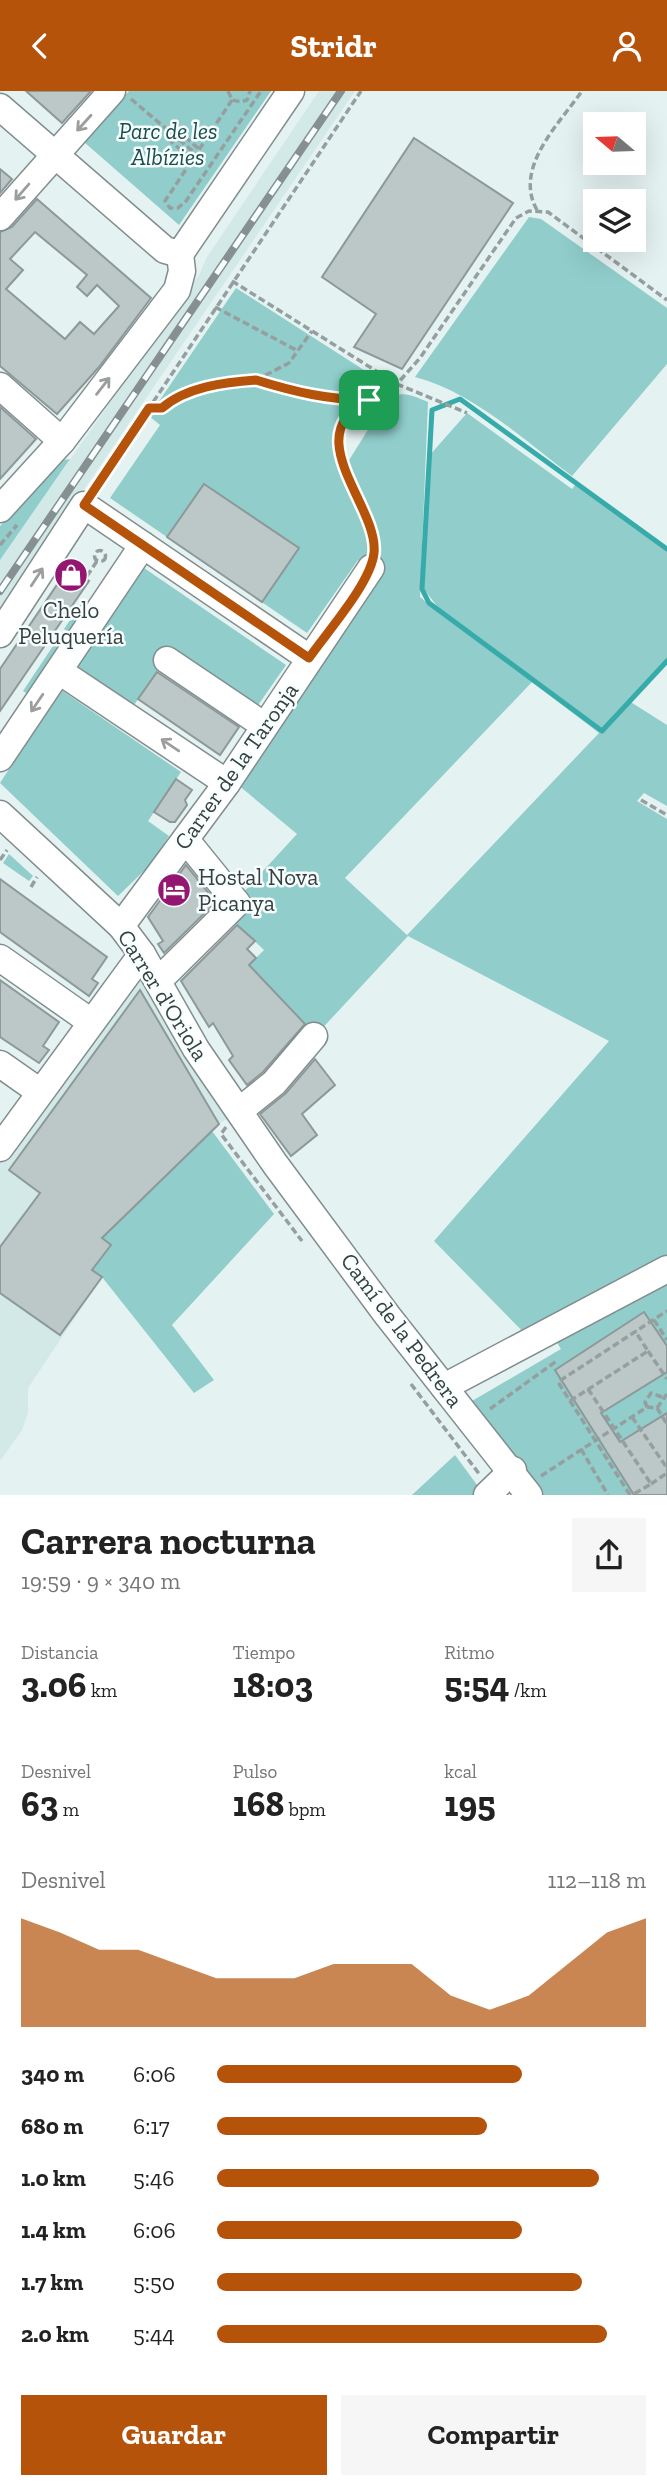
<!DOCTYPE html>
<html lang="es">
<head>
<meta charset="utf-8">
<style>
  :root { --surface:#fff; --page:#f6f6f6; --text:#222; --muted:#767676; --accent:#b45309 }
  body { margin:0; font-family:"Zilla Slab",serif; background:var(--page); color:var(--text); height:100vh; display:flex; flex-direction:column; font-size:26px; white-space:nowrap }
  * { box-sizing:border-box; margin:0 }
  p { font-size:23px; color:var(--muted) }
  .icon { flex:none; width:38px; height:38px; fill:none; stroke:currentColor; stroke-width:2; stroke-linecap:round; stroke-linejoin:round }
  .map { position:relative; height:1404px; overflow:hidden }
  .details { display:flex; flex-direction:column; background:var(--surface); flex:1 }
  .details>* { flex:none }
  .needle { width:46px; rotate:289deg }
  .tools { position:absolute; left:583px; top:21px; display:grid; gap:14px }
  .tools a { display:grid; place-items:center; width:63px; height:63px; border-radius:0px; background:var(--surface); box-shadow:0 7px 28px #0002; font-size:35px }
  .pin { position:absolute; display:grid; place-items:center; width:60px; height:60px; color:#fff; margin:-30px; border-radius:14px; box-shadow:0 4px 10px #0006 }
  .round { display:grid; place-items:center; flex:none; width:74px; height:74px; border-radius:0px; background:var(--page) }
  .head { display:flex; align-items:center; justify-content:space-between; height:119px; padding:0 21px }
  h1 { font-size:38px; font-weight:800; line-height:52px }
  .stats { display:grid; grid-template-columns:repeat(3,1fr); gap:10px; height:119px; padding:7px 21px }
  .stats div { display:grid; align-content:center }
  .stats b { font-size:35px; font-weight:800 }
  .stats small { font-size:19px; font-weight:400 }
  .stats p { font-size:19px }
  .chart { height:196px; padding:14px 21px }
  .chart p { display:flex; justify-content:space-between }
  .chart svg { width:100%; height:126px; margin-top:7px; fill:var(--accent); opacity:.7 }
  .primary-button { display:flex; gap:14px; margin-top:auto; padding:14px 21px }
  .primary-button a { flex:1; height:80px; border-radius:0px; background:var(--accent); color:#fff; font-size:28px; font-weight:800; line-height:80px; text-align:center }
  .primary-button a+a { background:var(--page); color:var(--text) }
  ul { padding:0 21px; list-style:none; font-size:23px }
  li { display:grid; grid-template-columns:112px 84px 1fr; align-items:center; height:52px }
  li i { height:18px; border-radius:9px; background:var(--accent) }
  header { display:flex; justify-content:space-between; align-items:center; height:91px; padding:0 21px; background:var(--accent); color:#fff; font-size:32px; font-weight:800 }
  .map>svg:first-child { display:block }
  .built { fill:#d2e9e8 }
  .green { fill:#90cdcb; fill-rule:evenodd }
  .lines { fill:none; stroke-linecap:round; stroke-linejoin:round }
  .stream { stroke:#37aba9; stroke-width:5 }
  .building { fill:#bbc8c7; stroke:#8d9999; stroke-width:2; fill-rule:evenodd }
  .minor-casing { stroke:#828e8e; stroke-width:29 }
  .path { stroke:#969f9f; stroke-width:3.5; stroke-dasharray:7 3.5; stroke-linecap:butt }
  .minor { stroke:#fff; stroke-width:26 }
  .rail-casing { stroke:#879090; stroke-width:8 }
  .rail { stroke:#f6fefe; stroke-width:5; stroke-dasharray:16; stroke-linecap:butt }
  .oneway { stroke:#9c9e9e }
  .route-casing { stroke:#fff; stroke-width:14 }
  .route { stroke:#b45309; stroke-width:9 }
  .labels { text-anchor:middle; stroke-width:5; stroke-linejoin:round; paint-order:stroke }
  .park-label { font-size:23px; font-style:italic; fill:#1d4e4d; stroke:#f6fefe }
  .poi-label { font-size:23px; fill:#393e3e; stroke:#f6fefe }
  .street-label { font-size:23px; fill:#393e3e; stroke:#f6fefe }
</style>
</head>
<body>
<header><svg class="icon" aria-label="back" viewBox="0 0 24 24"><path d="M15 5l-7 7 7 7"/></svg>Stridr<svg class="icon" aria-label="person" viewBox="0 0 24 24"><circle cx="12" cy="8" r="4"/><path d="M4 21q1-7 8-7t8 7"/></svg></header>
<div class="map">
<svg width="667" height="1404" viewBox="0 0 667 1404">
  <rect width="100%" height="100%" fill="#e5f2f2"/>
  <g class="built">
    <polygon points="319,0 355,0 0,522 0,469 199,184 207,166"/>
    <polygon points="142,863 239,1020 219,1033 102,1147 111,1154 102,1186 28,1297 28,1321 22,1339 0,1370 0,1057"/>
  </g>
  <g class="green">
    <polygon points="129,0 271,0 179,134 84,51"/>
    <path d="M 529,126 L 541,128 L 667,217 L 667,273 L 572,385 C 525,350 473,301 415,286 Z"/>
    <path d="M 236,197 L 378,288 L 383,294 C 374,302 363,303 353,309 C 328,325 334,360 341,382 L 386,310 C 401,298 412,304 428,311 L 420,506 L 446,527 L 424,498 L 429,365 L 467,322 L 572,398 L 575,394 L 667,458 L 667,570 L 629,610 L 667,634 L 667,715 L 644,702 L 637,710 L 667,728 L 667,1174 L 530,1248 L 434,1150 L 609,950 L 408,845 L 316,944 L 249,874 L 264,859 L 230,827 L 241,804 L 297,743 L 237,693 L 379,483 L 358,469 L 307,542 L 110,407 L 160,334 L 149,325 ZM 532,591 L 599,642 L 407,844 L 345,787 Z"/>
    <polygon points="70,368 0,469 0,435 64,369"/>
    <polygon points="144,477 286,574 252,623 167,566 134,614 77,575"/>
    <polygon points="84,508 90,512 70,543 64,538"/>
    <polygon points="57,549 63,553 29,604 23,600"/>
    <polygon points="61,599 181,681 148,730 169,745 150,774 118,805 0,692"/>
    <polygon points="9,763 33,785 29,790 3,772"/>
    <polygon points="212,1040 274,1123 172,1234 214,1289 194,1302 102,1186 92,1179 111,1154 102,1147"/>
    <polygon points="667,1185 667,1404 542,1404 472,1310 561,1258 553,1245"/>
    <polygon points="455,1364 483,1402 481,1404 412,1404"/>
  </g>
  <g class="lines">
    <polyline class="stream" points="667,458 460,308 432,319 422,498 429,512 602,640 667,570"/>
  </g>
  <g class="building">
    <polygon points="26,0 91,0 62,32"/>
    <polygon points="414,47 513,112 402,278 354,256 376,223 322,186"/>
    <polygon points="0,78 12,88 0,102"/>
    <path d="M 37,108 L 151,207 L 99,276 L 57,323 L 0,275 L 0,141 L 12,136 ZM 35,141 L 87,184 L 77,196 L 87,205 L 97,194 L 119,215 L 94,243 L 80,231 L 65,248 L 6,198 L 23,179 L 10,168 Z"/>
    <polygon points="0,316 36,348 0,388"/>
    <polygon points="204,393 299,457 262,511 167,446"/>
    <polygon points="69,476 89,490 0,620 0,578"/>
    <polygon points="157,581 239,636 220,664 138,608"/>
    <polygon points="176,688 192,699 185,709 187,714 175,731 170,731 154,721"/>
    <polygon points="186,774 216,811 164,862 158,853 163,850 148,826"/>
    <polygon points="0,788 107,866 92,888 98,892 89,905 0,841"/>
    <polygon points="237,834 255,850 247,858 256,867 249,874 305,933 263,981 247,994 229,969 233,965 213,932 209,936 181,890"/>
    <polygon points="0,889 59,931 43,955 49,959 39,972 0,946"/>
    <polygon points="140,899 219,1033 102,1147 111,1154 92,1179 102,1186 60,1244 0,1202 0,1156 40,1102 9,1079"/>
    <polygon points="315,968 335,994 302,1023 317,1044 291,1065 260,1023 286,1002"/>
    <polygon points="644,1221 667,1255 667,1281 601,1322 620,1351 667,1322 667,1404 634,1404 555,1279"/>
  </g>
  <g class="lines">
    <g class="minor-casing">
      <g id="minor">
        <polyline points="0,16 165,159 180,163"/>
        <polyline points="0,126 112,0"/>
        <polyline points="0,295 62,350"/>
        <polyline points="0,418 62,350 177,199 182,180 180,163 291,0"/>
        <polyline points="0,543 84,414 309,567"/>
        <polyline points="167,569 253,627"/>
        <polyline points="59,580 227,692"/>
        <polyline points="0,667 143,454"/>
        <polyline points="0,723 121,835 142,863 196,958 275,1073 387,1224 529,1404"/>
        <polyline points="121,835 227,692 371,477"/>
        <polyline points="0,867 91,931"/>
        <polyline points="158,890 237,812 186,749"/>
        <polyline points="0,973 40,1001"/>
        <polyline points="239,1020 274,992 314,945"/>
        <polyline points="0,1057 142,863"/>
        <polyline points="444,1296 667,1178"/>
        <polyline points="487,1404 513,1379"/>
      </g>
    </g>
    <g class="path">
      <polyline points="228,0 232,9 241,11 247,9 250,0"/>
      <polyline points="131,8 196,63"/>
      <polyline points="232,9 165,110 170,117 178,117 186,110 261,0"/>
      <polyline points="177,39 199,58"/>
      <polyline points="168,48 193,69"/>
      <path d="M 537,119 C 513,77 559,33 582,0"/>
      <polyline points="232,190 397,293 420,267 516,127 529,120 548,121 667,209"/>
      <polyline points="215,216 298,260"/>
      <polyline points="256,289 289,272 312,240"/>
      <path d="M 149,317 L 162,317 C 183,299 226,287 255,289 C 270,290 286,300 302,304 C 324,309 345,309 367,309"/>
      <polyline points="95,398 361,0"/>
      <polyline points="0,454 17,434"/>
      <path d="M 374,458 L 374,450 C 358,412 316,348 359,314 C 370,305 386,303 397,293 L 467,322"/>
      <circle cx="100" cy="465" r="5.5"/>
      <polyline points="87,485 97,470"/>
      <polyline points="641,709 667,724"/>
      <polyline points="0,769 7,759"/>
      <polyline points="31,796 37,786"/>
      <polyline points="226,1036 221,1043 302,1150"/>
      <polyline points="654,1229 667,1249"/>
      <polyline points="648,1260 667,1288"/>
      <polyline points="411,1293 480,1384"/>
      <polyline points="588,1298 651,1393 632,1404"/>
      <polyline points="570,1310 648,1260 635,1240"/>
      <polyline points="647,1316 645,1311 651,1302 662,1306"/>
      <polyline points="657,1317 667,1333"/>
      <polyline points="490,1318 558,1269"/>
      <polyline points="632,1326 667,1377"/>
      <polyline points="581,1358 608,1404"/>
      <polyline points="541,1385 647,1316 657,1317 667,1303"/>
      <polyline points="651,1393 667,1382"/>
      <polyline points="630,1404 558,1291 667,1220"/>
    </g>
    <use href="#minor" class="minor"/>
    <g class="rail-casing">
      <polyline id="rail" points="0,500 341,0"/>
    </g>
    <use href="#rail" class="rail"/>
  </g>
  <defs><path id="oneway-shaft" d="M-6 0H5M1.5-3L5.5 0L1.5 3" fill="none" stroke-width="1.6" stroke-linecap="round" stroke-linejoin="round" transform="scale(1.75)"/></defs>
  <g class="oneway">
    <use href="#oneway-shaft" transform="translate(84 32) rotate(132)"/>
    <use href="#oneway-shaft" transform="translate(22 101) rotate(131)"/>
    <use href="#oneway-shaft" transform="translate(103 295) rotate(-52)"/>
    <use href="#oneway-shaft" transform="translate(37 486) rotate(-57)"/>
    <use href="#oneway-shaft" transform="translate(37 612) rotate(124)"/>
    <use href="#oneway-shaft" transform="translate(170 654) rotate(-146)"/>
  </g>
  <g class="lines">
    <g class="route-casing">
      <path id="route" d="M 256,289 C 295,301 329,309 369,309 C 296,344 379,415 374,462 C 371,492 327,541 309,567 L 84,414 L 149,317 L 162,317 C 186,296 225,291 256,289 Z"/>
    </g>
    <use href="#route" class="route"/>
  </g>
  <defs>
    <g id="shop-disc" transform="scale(1.75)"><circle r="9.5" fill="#941670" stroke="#f6fefe"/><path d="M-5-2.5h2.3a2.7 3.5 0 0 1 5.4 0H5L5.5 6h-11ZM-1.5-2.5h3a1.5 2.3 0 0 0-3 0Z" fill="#fff"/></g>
    <g id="hotel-disc" transform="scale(1.75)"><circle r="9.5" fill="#941670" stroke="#f6fefe"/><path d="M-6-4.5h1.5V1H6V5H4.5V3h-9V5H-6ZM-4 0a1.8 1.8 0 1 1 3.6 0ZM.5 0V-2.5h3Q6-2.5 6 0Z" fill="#fff"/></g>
  </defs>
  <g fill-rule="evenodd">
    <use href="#shop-disc" x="71" y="484"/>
    <use href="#hotel-disc" x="174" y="799"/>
  </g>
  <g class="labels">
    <g class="park-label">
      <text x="168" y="48">Parc de les<tspan x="168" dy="26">Albízies</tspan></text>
    </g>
    <g class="poi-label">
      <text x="71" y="527">Chelo<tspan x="71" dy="26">Peluquería</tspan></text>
      <text x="198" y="794" text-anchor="start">Hostal Nova<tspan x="198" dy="26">Picanya</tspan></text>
    </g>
    <g class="street-label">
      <text transform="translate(236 675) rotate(-55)" y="8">Carrer de la Taronja</text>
      <text transform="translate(163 904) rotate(58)" y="8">Carrer d'Oriola</text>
      <text transform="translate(402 1239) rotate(53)" y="8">Camí de la Pedrera</text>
    </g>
  </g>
</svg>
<div class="tools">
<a><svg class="needle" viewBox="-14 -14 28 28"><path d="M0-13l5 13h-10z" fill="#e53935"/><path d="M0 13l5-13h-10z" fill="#767676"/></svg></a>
<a><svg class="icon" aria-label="layers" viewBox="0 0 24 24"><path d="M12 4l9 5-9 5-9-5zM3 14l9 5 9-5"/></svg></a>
</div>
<div class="pin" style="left:369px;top:309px;background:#1e9e55"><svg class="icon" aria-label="arrive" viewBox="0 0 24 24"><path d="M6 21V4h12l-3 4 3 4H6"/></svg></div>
</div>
<section class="details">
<div class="head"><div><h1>Carrera nocturna</h1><p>19:59 · 9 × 340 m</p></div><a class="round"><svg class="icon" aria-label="share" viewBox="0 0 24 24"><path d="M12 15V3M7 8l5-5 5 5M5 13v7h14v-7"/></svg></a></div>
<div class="stats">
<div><p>Distancia</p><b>3.06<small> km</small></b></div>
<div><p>Tiempo</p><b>18:03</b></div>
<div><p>Ritmo</p><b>5:54<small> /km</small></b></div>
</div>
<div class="stats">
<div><p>Desnivel</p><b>63<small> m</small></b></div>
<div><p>Pulso</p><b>168<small> bpm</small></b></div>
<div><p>kcal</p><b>195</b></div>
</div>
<div class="chart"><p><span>Desnivel</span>112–118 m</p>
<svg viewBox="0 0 160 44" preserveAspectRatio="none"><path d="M0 44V6L10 11L20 17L30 17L40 22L50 27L60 27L70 27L80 22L90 22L100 22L110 33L120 38L130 33L140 22L150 11L160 6V44z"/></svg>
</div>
<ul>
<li><b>340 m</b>6:06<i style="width:71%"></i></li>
<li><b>680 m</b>6:17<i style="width:63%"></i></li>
<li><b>1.0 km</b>5:46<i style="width:89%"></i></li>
<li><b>1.4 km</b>6:06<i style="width:71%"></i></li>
<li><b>1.7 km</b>5:50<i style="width:85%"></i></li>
<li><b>2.0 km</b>5:44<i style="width:91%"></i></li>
</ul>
<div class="primary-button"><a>Guardar</a><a>Compartir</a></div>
</section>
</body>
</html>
